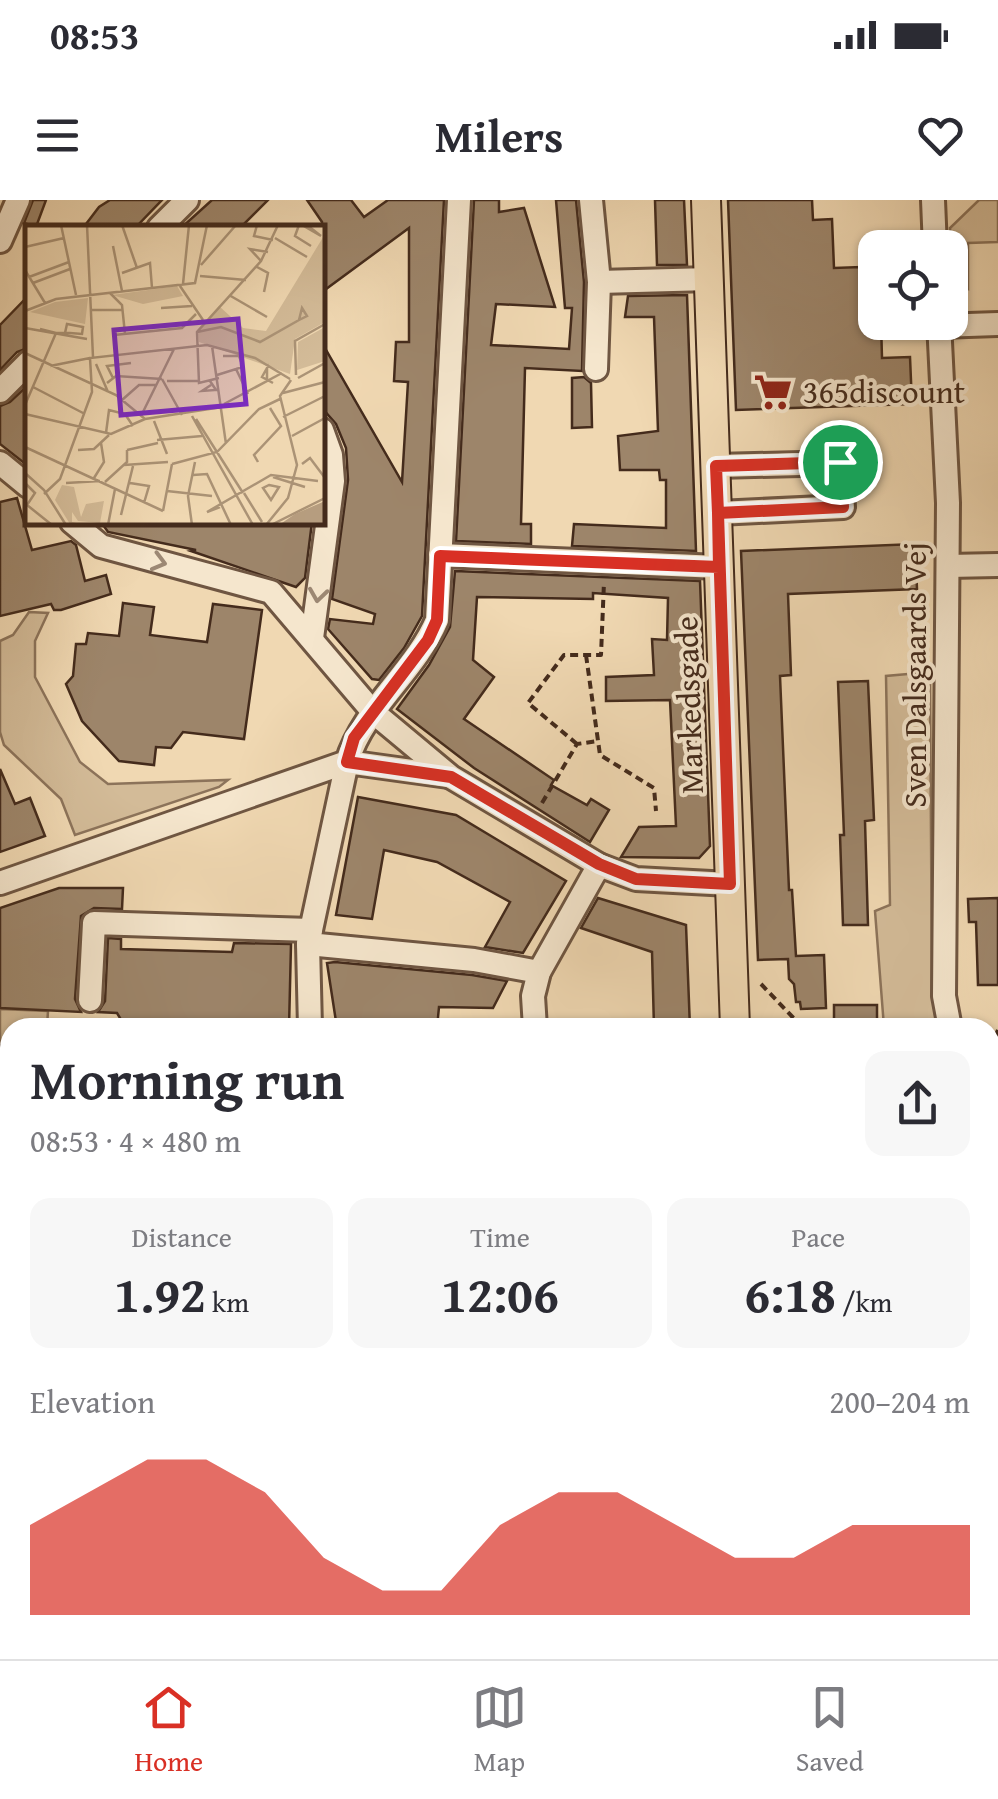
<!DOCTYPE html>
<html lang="en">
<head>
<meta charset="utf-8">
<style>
  :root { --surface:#fff; --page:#f7f7f7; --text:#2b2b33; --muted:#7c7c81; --line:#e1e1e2; --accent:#d93025 }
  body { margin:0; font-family:"Gentium Book Plus",serif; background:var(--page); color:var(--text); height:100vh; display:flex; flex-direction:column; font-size:38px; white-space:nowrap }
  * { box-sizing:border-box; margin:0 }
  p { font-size:32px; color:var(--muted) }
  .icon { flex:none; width:55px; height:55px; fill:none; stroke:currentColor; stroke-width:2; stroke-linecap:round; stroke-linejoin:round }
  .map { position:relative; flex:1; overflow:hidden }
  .panel { position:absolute; left:0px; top:818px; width:1000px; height:642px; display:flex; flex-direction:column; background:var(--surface); border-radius:30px 30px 0 0; box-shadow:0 2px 8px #0004 }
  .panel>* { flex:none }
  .fabs { position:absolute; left:858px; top:30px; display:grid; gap:20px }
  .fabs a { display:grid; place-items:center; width:110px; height:110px; border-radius:20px; background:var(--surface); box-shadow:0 2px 8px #0004; font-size:50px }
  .pin { position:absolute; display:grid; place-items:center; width:85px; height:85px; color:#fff; margin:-42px; border:5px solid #fff; border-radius:50%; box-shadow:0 2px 10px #0007 }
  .round { display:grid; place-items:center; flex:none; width:105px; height:105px; border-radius:20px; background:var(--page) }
  .overview { display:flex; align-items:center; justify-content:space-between; height:170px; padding:0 30px }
  h1 { font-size:55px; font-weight:800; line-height:75px }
  .stats { display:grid; grid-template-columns:repeat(3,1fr); gap:15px; height:170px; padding:10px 30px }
  .stats div { display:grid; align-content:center; border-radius:20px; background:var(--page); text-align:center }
  .stats b { font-size:50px; font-weight:800 }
  .stats small { font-size:28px; font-weight:400 }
  .stats p { font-size:28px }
  .chart { height:280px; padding:20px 30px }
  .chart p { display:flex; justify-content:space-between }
  .chart svg { width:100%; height:180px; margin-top:10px; fill:var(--accent); opacity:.7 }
  .status { display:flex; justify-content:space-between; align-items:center; height:70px; padding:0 50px; background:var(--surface); direction:ltr }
  .status svg { height:28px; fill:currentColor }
  header { display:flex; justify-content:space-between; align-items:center; height:130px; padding:0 30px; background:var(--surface); font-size:45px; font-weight:800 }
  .menu { display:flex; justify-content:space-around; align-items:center; height:140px; border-top:2px solid var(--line); background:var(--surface); font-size:28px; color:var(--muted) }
  .menu a { display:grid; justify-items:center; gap:5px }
  .menu .active { color:var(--accent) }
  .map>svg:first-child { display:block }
  .green { fill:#d3bb98; stroke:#8c735a; stroke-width:2.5 }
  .building { fill:#9d856a; stroke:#442b1c; stroke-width:2.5 }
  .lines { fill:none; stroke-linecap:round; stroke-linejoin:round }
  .minor-casing { stroke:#6f5642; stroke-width:28 }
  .major-casing { stroke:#442b1c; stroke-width:32 }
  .path { stroke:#442b1c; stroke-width:4; stroke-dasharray:8 5; stroke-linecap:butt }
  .minor { stroke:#f5e6cd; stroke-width:22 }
  .major { stroke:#f0d8b2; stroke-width:28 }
  .oneway { stroke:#9c8874 }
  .route-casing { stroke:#fff; stroke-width:20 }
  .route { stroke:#d93025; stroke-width:12 }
  .labels { text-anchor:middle; stroke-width:8; stroke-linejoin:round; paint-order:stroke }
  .poi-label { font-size:32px; fill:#442b1c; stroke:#f5e6cd; text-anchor:start }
  .street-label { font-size:32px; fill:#442b1c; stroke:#f5e6cd }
  .inset-road { fill:none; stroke:#ab9376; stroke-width:2.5 }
  .view { fill:#7b2cbf; fill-opacity:0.15; stroke:#7b2cbf; stroke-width:5 }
  .inset-edge { fill:none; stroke:#442b1c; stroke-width:5 }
</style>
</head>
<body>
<div class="status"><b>08:53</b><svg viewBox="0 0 49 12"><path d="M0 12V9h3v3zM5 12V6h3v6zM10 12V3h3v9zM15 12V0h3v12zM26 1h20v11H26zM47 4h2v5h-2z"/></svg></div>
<header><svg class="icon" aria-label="menu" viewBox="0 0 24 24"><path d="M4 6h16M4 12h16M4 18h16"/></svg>Milers<svg class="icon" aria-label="heart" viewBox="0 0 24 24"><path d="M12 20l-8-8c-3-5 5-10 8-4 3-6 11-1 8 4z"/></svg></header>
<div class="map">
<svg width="998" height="1459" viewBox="0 0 998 1459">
  <rect width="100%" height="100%" fill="#f0d8b2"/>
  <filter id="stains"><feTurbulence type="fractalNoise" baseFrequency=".002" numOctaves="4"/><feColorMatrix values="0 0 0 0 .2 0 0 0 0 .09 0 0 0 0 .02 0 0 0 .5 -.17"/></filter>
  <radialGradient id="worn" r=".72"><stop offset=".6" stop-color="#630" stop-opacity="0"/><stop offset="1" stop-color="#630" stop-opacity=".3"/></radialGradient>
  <g class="green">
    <polygon points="979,0 998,0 998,42 968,43 968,89 953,83 950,28"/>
    <polygon points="29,412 48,413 35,441 35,477 80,562 108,584 228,580 219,587 75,635 61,599 4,545 0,532 0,441 13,435"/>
    <polygon points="930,472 932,794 937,827 884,827 875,711 890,705 886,476"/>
    <polygon points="0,809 48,811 47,827 10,828 10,888 0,888"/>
    <polygon points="990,894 998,901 998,995 990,989"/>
    <polygon points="990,1057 998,1065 998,1408 990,1415"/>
    <polygon points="622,1450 954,1450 945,1459 618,1459"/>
  </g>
  <g class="building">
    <polygon points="33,0 46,0 36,27 24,23"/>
    <polygon points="110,0 162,0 135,28 83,28 99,7"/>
    <polygon points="212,0 268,0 240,28 181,28"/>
    <polygon points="307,0 351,0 364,17 388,0 444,0 422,416 404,448 379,480 372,479 328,429 330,419 373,424 375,414 332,399 348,280 346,248 336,224 322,208 322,143 402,282 408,182 394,181 396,142 409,142 409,28 322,92 322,22"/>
    <polygon points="474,0 499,0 499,12 524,8 555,107 496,104 491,145 569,149 572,108 565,108 556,0 576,0 584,82 582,171 525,168 521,324 531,324 531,344 456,341"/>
    <polygon points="655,0 684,0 687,65 657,65"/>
    <polygon points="728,0 812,0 813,20 832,19 834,68 861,67 861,87 875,86 875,122 881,122 882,158 910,157 912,204 736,210"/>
    <polygon points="687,95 696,351 572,346 574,324 666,328 666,280 660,280 659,270 620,270 618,236 658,231 654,117 625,117 628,96"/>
    <polygon points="28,96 28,148 17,152 0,170 0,125"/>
    <polygon points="584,177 591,183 592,227 572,228 572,178"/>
    <polygon points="28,185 28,266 0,244 0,206 10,202"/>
    <polygon points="17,298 32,350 71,341 76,345 85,381 106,375 111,394 61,410 54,410 51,404 0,416 0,302"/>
    <polygon points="101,322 312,322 305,378 296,387 191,351 196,350 108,332"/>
    <polygon points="915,344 917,389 788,394 791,475 780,476 789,690 792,690 796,756 824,755 826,808 801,809 800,802 796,802 794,784 789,779 788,759 758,760 741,351"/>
    <polygon points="455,371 700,381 710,646 699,658 621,657 639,627 676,626 670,500 606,501 606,477 654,475 652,439 667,440 668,398 593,393 593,399 477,397 473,460 494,477 464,519 554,580 551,585 587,605 591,599 609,610 590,642 474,568 397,509 429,465 450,427"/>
    <polygon points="123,403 154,407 150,435 207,442 213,404 262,410 244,539 183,532 171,548 156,547 154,565 119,561 82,521 66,484 73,476 76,444 86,444 88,433 119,436"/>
    <polygon points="868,481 874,620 865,621 868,725 843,725 840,635 844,635 838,482"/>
    <polygon points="0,569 15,604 30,598 45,636 0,652"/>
    <polygon points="358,597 456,615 566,681 523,753 485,747 510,702 437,662 384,650 372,719 336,715"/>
    <polygon points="59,688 123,688 122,709 94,708 81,716 75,799 81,812 0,808 0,708"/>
    <polygon points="598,698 686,725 690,828 654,828 652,752 581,728"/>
    <polygon points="998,698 998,785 978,785 976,722 969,722 968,699"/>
    <polygon points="108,738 121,739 121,749 232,752 234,743 291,744 289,828 126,828 117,813 98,812 105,801"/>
    <polygon points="335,762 472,775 507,781 493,808 439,807 437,828 337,828 327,763"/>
    <rect x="834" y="805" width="43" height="23"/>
  </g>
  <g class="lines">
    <g class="minor-casing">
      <g id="minor">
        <polyline points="591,0 599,82 596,169"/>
        <polyline points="933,0 935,48"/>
        <polyline points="159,28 187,0"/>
        <polyline points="0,41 18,0"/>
        <polyline points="599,82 710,79"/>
        <polyline points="939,122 948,303 944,796 950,828"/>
        <polyline points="939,126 998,124"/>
        <polyline points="0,191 28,163"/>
        <polyline points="0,263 28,286"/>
        <polyline points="716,266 840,263 843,307 718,313"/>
        <polyline points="72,322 101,346 271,392 373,512 451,577 599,665 636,679 730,684"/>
        <polyline points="440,355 719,367"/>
        <polyline points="948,366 998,365"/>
        <polyline points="312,438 333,281 331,255 322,230"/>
        <path d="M 0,683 L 347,562 C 364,507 415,472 437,420 L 459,0"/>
        <polyline points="308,744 474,760 539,772"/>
        <polyline points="90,800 94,723 311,730"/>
        <polyline points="310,828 308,744 347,562 448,576"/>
        <polyline points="535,828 533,796 539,772 599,665"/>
        <polyline points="990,875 998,881"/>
        <polyline points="990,1025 998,1031"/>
        <polyline points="0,1187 10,1190"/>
        <polyline points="89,1450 93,1459"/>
        <polyline points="381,1450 385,1459"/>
        <polyline points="432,1450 435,1459"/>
        <polyline points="205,1459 228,1450"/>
        <polyline points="460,1459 502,1450"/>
        <polyline points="806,1459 809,1450"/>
      </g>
    </g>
    <g class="major-casing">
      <g id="major">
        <polyline points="706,0 735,828"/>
        <polyline points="593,1459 596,1450"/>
      </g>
    </g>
    <g class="path">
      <polyline points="586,455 600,555 654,588 656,611"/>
      <polyline points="577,544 528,503 564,455 601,455 604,382"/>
      <polyline points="542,603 577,544 598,541"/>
      <polyline points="761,784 803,828"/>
      <polyline points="0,846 10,847"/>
      <polyline points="990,849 998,830"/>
      <polyline points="990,1324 998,1317"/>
      <polyline points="667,1459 670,1450"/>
      <polyline points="889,1459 895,1450"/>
    </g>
    <use href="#minor" class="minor"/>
    <use href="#major" class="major"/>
  </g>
  <defs><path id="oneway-chevron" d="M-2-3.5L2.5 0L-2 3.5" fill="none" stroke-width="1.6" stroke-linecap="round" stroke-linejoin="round" transform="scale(2.5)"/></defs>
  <g class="oneway">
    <use href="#oneway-chevron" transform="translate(159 362) rotate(15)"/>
    <use href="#oneway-chevron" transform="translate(318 395) rotate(98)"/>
  </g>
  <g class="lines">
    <g class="route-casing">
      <polyline id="route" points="840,262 843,307 718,313 719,367 440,356 437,420 428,440 354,538 347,562 451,577 599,664 636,679 730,684 718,313 716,266 840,262"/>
    </g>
    <use href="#route" class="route"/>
  </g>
  <defs>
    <g id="supermarket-bare" transform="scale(3)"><path d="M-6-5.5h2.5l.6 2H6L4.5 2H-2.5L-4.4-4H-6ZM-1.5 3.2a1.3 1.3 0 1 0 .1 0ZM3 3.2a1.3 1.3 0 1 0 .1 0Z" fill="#8f2418" stroke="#f5e6cd" stroke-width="2.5" paint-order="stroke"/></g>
  </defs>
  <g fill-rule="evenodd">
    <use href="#supermarket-bare" x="773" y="192"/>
  </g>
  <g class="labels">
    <g class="poi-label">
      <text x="803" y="203">365discount</text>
    </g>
    <g class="street-label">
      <text transform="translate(915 475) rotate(-90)" y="11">Sven Dalsgaards Vej</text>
      <text transform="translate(689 505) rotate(-92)" y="11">Markedsgade</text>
    </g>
  </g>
  <g transform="translate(25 25)">
    <rect width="300" height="300" fill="#f0d8b2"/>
    <path d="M 300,9 L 300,97 L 270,114 L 265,149 L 174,117 L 173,106 L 194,81 L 218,103 L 241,106 ZM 152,61 L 158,71 L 118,79 L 87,70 ZM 63,73 L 60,99 L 5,87 L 30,77 ZM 300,102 L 300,136 L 272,145 L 273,117 ZM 37,260 L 49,262 L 56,292 L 61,279 L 79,276 L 75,298 L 53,296 L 47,287 L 47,297 L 60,300 L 45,299 L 30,275 Z" fill="#d3bb98"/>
    <path d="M 300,276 L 300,300 L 254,300 L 270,289 Z" fill="#b69d7f"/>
    <path class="inset-road" d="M 36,0 L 51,70M 62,0 L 68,132M 97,0 L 112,43M 232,0 L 229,11 L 248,15M 274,0 L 270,11 L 286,21M 277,0 L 296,11 L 282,0M 250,13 L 282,32M 88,21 L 97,66M 0,22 L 39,13M 236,36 L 225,24 L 243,27M 176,40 L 211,0M 232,42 L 243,48 L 239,67M 0,45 L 20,78M 97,48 L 125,38 L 127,63M 175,51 L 221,55M 4,52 L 44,37M 8,58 L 45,44M 158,59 L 164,0M 155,61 L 178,95M 85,68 L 97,80 L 100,109M 204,70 L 242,92M 136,83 L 167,81M 66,85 L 98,85M 0,86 L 31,74 L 170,58 L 182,0M 0,103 L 62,114M 15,104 L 31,108 L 45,108 L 57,109 L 58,102 L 42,99 L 40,108M 172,107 L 196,102 L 235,117 L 274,95 L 277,83 L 282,91 L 274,95M 89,110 L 157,103 L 171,89M 187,121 L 201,219M 0,128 L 91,170 L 120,194M 198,131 L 214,131 L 218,142 L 211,144M 71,139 L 83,167M 25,141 L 65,133M 192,150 L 211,144 L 223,169M 271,150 L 270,116 L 300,99M 88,153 L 82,141 L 106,138M 194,153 L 174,158 L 172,107 L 236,36 L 253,0M 273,153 L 300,138M 137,154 L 157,190M 242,154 L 242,143 L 237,152 L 248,158M 142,156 L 174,156M 185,156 L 191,165 L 177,166 L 186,160M 82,158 L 91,151 L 137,154M 8,162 L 58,188M 258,168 L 300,157M 97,175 L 114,160 L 131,160M 199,179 L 257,148M 0,180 L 31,108M 0,189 L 86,209 L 120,194M 116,191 L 149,124M 167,191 L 228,300M 258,192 L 300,171M 120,194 L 197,182M 171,194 L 218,268M 129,196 L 142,229M 81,208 L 84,185 L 100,189 L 108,201M 267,211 L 300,193M 132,215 L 177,211M 0,222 L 138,286M 53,225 L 69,224 L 84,210M 102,225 L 133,218M 233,237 L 229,230 L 256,201 L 245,183M 147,239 L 192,227 L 234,184 L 255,174M 277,239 L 285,233 L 300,253M 99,240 L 143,237M 0,248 L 19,265 L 41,300M 168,250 L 182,249 L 206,300M 248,252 L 280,262M 69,253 L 79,237 L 76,218M 80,257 L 102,237 L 102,225M 0,258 L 10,268 L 2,280 L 27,300M 41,258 L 75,256M 105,258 L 124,261 L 119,278M 244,260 L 254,262 L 246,275 L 238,263 ZM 142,266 L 187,271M 219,268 L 237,297M 19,269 L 35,254 L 67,167 L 65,133 L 182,120 L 230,133 L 265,154M 195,282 L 182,287 L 246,250 L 293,256M 138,286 L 147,239M 96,290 L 108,241M 83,300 L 90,264M 167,300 L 163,271 L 170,237M 241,300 L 263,273 L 272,240 L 255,171 L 266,155M 246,300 L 300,273"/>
    <path class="view" d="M 213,94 L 221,179 L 96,190 L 89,105 Z"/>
    <rect width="300" height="300" class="inset-edge"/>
  </g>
  <rect width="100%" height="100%" filter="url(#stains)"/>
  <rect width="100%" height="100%" fill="url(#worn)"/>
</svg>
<div class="fabs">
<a><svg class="icon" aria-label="locate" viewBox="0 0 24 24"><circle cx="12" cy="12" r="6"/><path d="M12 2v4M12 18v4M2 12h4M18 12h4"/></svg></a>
</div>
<div class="pin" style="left:840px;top:262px;background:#1e9e55"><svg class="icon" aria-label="arrive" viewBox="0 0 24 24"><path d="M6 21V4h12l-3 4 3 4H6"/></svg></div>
<section class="panel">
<div class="overview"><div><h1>Morning run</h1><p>08:53 · 4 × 480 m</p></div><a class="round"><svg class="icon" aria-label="share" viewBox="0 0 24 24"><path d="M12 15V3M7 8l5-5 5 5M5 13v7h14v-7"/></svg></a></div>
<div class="stats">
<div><p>Distance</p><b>1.92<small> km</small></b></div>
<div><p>Time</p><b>12:06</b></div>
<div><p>Pace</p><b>6:18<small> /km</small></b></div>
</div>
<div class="chart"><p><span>Elevation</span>200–204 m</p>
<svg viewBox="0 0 160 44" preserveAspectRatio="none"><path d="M0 44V22L10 14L20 6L30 6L40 14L50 30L60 38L70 38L80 22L90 14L100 14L110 22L120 30L130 30L140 22L150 22L160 22V44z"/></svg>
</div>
</section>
</div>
<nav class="menu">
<a class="active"><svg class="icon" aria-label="home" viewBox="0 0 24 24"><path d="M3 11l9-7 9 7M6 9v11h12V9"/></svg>Home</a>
<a><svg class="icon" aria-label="map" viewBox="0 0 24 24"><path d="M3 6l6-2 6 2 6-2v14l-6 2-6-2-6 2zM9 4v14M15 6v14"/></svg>Map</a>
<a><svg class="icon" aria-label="saved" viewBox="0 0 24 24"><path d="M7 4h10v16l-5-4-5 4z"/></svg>Saved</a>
</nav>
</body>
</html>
